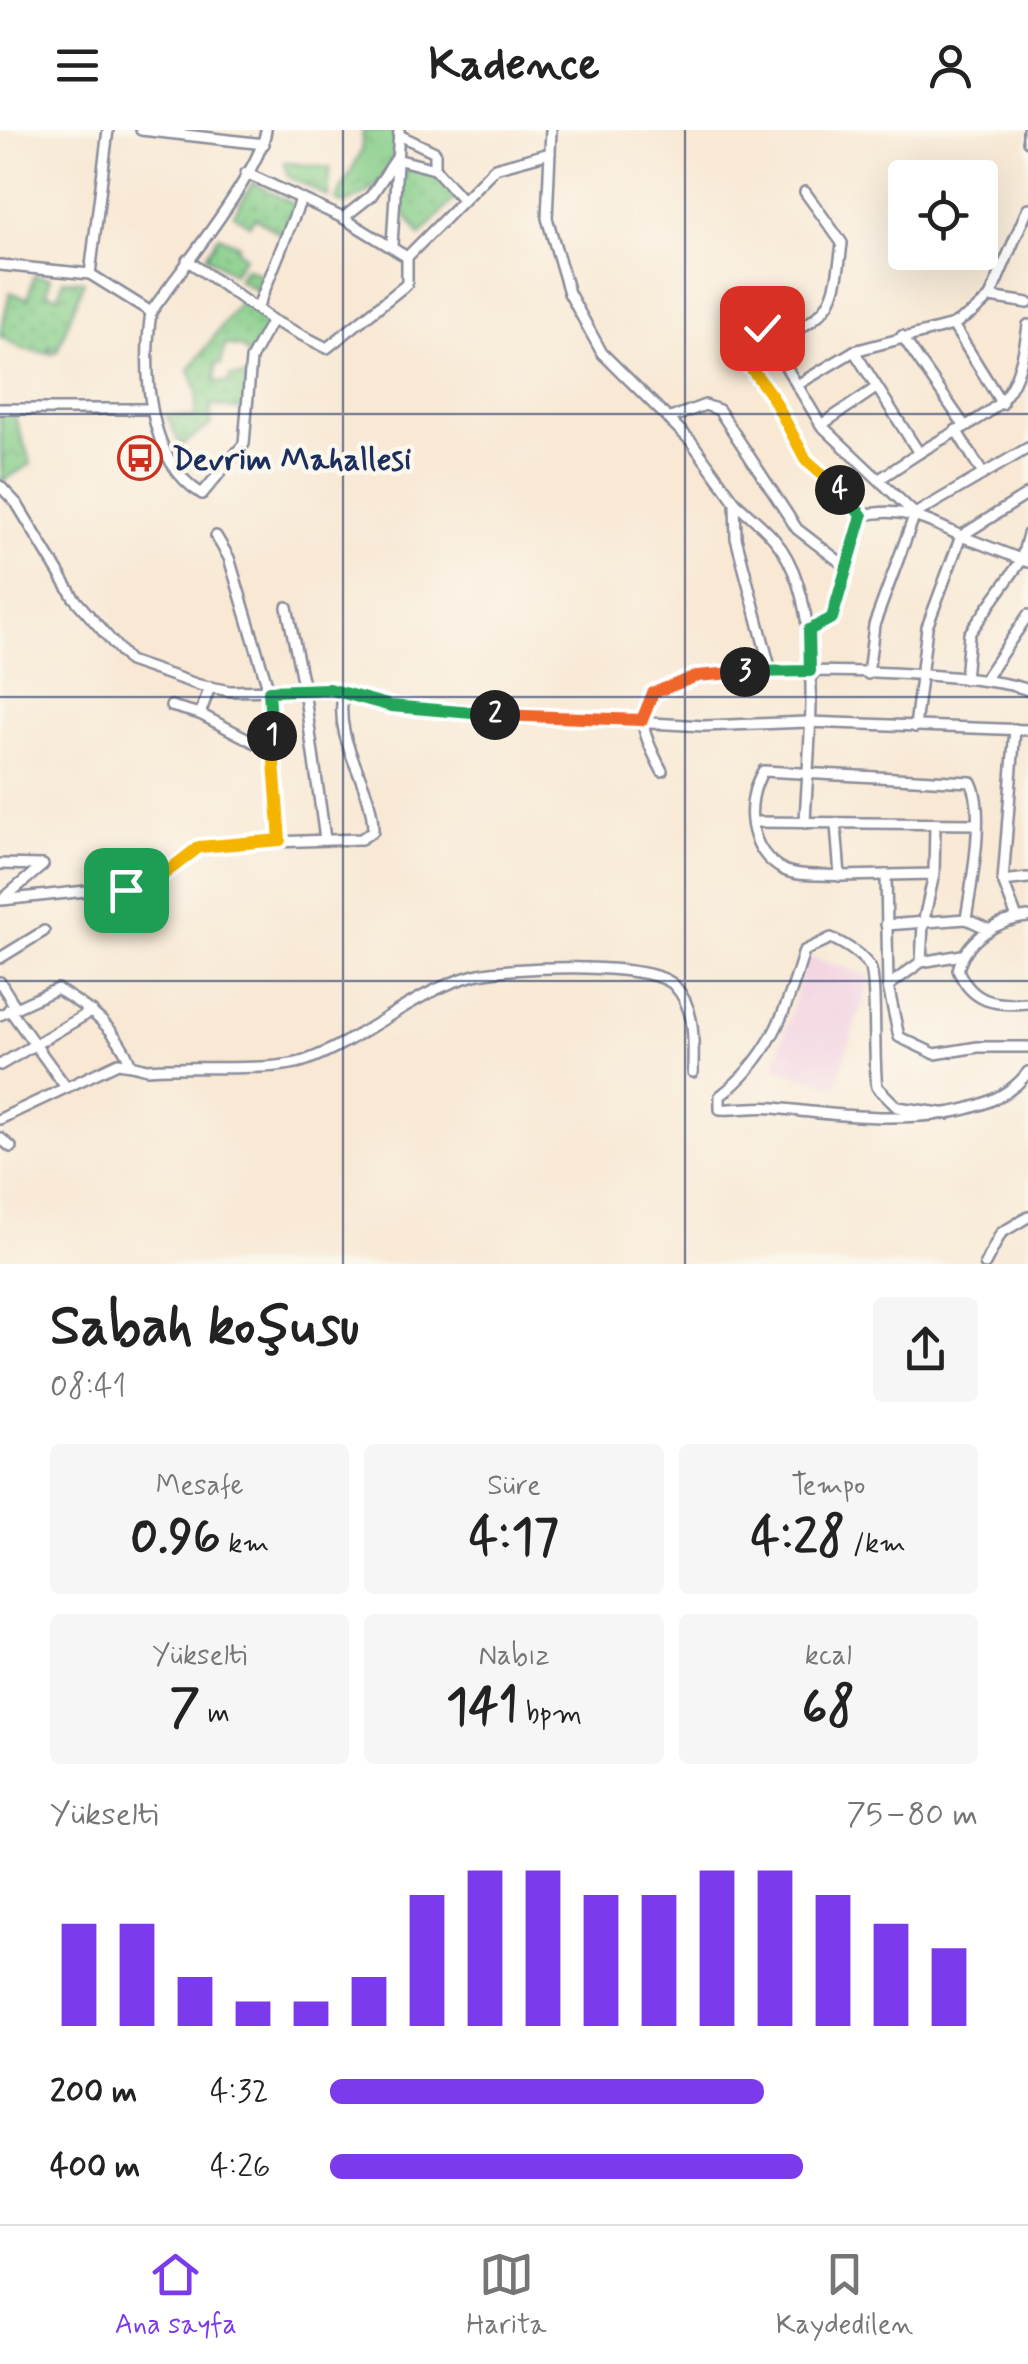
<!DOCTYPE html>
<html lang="tr">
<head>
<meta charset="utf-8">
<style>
  :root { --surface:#fff; --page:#f6f6f6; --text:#222; --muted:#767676; --line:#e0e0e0; --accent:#7c3aed }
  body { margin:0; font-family:Mynerve,sans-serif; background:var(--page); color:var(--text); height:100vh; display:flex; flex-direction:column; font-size:38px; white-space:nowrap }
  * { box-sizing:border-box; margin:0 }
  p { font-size:32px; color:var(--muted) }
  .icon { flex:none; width:55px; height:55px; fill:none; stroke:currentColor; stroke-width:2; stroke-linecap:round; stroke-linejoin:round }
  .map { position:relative; height:1134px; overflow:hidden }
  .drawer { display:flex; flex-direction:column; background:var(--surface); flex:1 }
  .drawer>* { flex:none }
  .tools { position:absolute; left:888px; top:30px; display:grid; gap:20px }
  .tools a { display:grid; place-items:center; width:110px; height:110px; border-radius:10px; background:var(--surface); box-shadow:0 10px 40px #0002; font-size:50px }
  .pin { position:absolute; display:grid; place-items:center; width:85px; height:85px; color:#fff; margin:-42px; border-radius:20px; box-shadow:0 5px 15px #0006 }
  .km { position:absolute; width:50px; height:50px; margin:-25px; border-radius:50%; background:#222; color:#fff; font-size:28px; line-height:50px; text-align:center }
  .round { display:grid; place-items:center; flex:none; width:105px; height:105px; border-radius:10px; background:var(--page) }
  .overview { display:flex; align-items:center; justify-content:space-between; height:170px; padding:0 50px }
  h1 { font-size:55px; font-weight:800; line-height:75px }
  .stats { display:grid; grid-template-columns:repeat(3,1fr); gap:15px; height:170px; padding:10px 50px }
  .stats div { display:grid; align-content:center; border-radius:10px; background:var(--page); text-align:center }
  .stats b { font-size:50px; font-weight:800 }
  .stats small { font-size:28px; font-weight:400 }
  .stats p { font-size:28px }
  .chart { height:280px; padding:20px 50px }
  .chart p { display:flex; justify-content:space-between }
  .chart svg { width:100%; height:180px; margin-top:10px; stroke:var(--accent); stroke-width:6 }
  ul { padding:0 50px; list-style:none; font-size:32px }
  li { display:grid; grid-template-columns:160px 120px 1fr; align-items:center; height:75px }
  li i { height:25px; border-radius:12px; background:var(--accent) }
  header { display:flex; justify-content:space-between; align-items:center; height:130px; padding:0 50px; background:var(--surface); font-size:45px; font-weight:800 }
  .menu { display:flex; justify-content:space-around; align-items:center; height:140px; border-top:2px solid var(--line); background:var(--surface); font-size:28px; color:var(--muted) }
  .menu a { display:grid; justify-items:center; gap:5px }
  .menu .selected { color:var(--accent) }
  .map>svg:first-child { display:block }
  .built { fill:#f2cfe1 }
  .park { fill:url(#park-crowns); stroke:#517e74; stroke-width:2.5 }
  .garden { fill:url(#garden-dots); stroke:#517e74; stroke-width:2.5 }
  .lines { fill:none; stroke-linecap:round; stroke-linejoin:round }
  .street-casing { stroke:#8a8c99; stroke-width:14 }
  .street { stroke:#fff; stroke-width:9 }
  .split-1-casing { stroke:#fff; stroke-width:20 }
  .split-2-casing { stroke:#fff; stroke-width:20 }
  .split-3-casing { stroke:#fff; stroke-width:20 }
  .split-4-casing { stroke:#fff; stroke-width:20 }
  .split-5-casing { stroke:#fff; stroke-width:20 }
  .split-1 { stroke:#f5b400; stroke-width:12 }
  .split-2 { stroke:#22a559; stroke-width:12 }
  .split-3 { stroke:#f0652b; stroke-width:12 }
  .split-4 { stroke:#22a559; stroke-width:12 }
  .split-5 { stroke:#f5b400; stroke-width:12 }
  .grid { fill:none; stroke:#1b2f5e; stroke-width:2.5; stroke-opacity:0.55 }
  .labels { text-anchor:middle; stroke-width:9; stroke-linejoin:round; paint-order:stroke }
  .poi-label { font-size:32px; font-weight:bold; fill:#1b2f5e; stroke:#fbf7ec; text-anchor:start }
</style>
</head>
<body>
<header><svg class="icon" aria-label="menu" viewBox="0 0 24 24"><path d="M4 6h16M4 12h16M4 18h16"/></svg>Kadence<svg class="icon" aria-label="person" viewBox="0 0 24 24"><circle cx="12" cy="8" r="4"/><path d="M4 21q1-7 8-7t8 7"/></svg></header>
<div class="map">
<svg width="1028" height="1134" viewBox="0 0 1028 1134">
  <defs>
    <pattern id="park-crowns" width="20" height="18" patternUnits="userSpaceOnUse" patternTransform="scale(2.5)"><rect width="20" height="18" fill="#87ce8a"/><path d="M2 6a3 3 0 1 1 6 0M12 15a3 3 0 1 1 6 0" fill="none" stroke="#74b17a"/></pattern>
    <pattern id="garden-dots" width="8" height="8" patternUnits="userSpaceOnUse" patternTransform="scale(2.5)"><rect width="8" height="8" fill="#87ce8a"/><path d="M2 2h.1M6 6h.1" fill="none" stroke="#74b17a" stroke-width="1.8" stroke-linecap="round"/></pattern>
  </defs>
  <rect width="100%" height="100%" fill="#fbf7ec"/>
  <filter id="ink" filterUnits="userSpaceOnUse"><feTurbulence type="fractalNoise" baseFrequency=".01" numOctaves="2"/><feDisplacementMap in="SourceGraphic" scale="20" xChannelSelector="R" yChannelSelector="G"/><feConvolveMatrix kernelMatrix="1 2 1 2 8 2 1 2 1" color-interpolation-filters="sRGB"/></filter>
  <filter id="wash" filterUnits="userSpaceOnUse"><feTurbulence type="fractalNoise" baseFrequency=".0048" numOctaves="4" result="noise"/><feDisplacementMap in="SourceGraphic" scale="40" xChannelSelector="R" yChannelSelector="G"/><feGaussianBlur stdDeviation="2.25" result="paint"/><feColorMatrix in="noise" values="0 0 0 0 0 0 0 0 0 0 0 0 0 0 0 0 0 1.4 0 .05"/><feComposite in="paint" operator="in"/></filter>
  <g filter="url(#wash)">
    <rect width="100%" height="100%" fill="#f8e8d4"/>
    <polygon class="built" points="808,827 871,846 836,956 774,937"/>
    <g class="park">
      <path d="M 363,0 L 399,0 C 396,35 379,64 343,74 L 336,70 L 361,22 Z"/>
      <polygon points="284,32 330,38 328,67 288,46"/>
      <polygon points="0,279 12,279 31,334 2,351"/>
    </g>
    <g class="garden">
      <polygon points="411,33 435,39 458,65 420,106 394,67"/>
      <polygon points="253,52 298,77 286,108 255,87 249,95 234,84"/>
      <polygon points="219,106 239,115 237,119 245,126 233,144 206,126"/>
      <polygon points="245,138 269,148 263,164 238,150"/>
      <polygon points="34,145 50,148 47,163 59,166 63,150 84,151 57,221 51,224 50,214 47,223 23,219 0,206 10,162 28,169"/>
      <polygon points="240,172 272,190 251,229 243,218 225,214 221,234 216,234 215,251 229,253 230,246 249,247 247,281 211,275 210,295 181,316 166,285 195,287 197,261 189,240"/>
    </g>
  </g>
  <g filter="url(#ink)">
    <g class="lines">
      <g class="street-casing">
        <g id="street">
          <polyline points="141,0 264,14"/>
          <polyline points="551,0 547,88 569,163 602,223 691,311 735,372 736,408 771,541"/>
          <polyline points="1028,0 1028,11"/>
          <polyline points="399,5 435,22 435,39"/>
          <polyline points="396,29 371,66 343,88 407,127"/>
          <polyline points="396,29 435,39 462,69"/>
          <polyline points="246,43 343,88"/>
          <polyline points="1028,78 990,167 972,183 953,195 854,221 797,255 821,295 915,384 1028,318"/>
          <polyline points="392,115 399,0"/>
          <polyline points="187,130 272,190 327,218 407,154 407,127 495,38 550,23"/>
          <path d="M 0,135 L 90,144 L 151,182 C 143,239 146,330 202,364 L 244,314 L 251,229 L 272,190"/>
          <polyline points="90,144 108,0"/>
          <polyline points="990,167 1028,173"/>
          <polyline points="257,179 301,69"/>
          <path d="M 151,182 C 179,142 260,43 266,0"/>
          <polyline points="953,195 1002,274"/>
          <polyline points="902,206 964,295"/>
          <path d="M 772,216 C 829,180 834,184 842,113 L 805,62"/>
          <polyline points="854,221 919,323 881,348"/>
          <polyline points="797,255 762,198 740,196 738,220 773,268 806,330 849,368 862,386"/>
          <polyline points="0,279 150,279"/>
          <polyline points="668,289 705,275 719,280 797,399 844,435"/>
          <polyline points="821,295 876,258"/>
          <polyline points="956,300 983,344"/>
          <path d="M 919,323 C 989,279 1017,285 1028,195"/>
          <polyline points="0,356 17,374 74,468 129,531 199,555 230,561 329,559 391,575 508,585 704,596 807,592 1028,600"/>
          <path d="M 735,372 C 748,384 763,396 774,409 C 828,471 808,614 805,693"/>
          <polyline points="216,406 229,428 269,561 280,710"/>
          <polyline points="961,406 1028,364"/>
          <polyline points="961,406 1028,432"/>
          <polyline points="287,477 304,560 325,709"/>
          <path d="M 809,500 L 831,488 L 862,386 C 899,375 928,390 961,406 L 927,497 L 915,597"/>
          <polyline points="868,544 874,495 915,384"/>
          <polyline points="965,549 969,504 1021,431 1028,404"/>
          <polyline points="984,550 1028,485"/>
          <polyline points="171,576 200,584 273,622"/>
          <polyline points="200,584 210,557"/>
          <polyline points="1015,599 1003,751 1017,788"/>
          <path d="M 662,641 C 651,619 631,586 653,564 C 686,529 981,540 1028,560"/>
          <polyline points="753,692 976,694"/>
          <polyline points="836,695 840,746 934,744 923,794 921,832"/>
          <polyline points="0,734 42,735"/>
          <polyline points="934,744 935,694"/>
          <polyline points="886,745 888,856 899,907 935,924 978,917 1028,917"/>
          <path d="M 840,746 C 823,744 798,747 784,740 C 747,721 744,672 763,641 L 971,652 C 986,680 971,757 966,789 L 988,799"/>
          <polyline points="1003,751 1028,748"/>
          <polyline points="3,769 43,735"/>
          <path d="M 2,770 L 151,754 L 181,728 L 213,714 L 361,709 L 373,701 C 373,651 334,617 343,564"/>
          <path d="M 1028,787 C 997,790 966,809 958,840 C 972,873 996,876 1028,873"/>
          <polyline points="886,795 966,789"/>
          <polyline points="0,828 44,801"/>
          <polyline points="0,852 15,876"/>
          <polyline points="888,856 921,832 962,825"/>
          <polyline points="9,879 66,957"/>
          <path d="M 0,885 L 57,859 C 90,879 117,898 131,935 L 147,939 C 190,935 271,943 307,930 C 364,909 412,863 471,846 C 504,836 650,831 674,855 C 697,879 693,912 693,942"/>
          <polyline points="0,935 92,881"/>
          <path d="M 948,984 L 897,977 L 877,957 C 873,933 877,848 870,837 C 861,824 844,814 831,808 L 804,821 C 787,880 770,928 720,966 L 720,979 C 738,980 757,976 775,978 C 844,986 982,1005 1028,942"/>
          <polyline points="0,989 118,933 131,935"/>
          <polyline points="0,1008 11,1017"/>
          <polyline points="985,1134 1001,1103 1028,1087"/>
        </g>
      </g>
      <use href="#street" class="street"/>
    </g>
  </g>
  <g class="lines" filter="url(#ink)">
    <g class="split-1-casing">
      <polyline id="split-1" points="126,760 151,754 199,717 280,710 272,606"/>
    </g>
    <g class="split-2-casing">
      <polyline id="split-2" points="272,606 269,561 329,559 391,576 495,585"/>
    </g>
    <g class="split-3-casing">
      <polyline id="split-3" points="495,585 642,590 653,563 697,546 745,542"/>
    </g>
    <g class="split-4-casing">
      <polyline id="split-4" points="745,542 810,541 809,500 832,488 862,386 840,360"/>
    </g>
    <g class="split-5-casing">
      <polyline id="split-5" points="762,198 740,196 738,220 773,268 806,330 840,360"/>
    </g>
    <use href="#split-1" class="split-1"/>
    <use href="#split-2" class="split-2"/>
    <use href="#split-3" class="split-3"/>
    <use href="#split-4" class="split-4"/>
    <use href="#split-5" class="split-5"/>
  </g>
  <path class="grid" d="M 343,0 L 343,1134M 685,0 L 685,1134M 0,284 L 1028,284M 0,567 L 1028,567M 0,851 L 1028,851"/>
  <defs>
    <g id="bus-ring" transform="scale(2.25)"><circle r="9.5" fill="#fbf7ec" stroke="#c8321e" stroke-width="1.5"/><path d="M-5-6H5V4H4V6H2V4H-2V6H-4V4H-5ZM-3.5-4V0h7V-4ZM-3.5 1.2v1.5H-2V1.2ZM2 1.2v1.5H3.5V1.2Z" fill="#c8321e"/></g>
  </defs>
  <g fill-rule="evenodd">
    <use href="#bus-ring" x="140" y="328"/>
  </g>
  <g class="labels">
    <g class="poi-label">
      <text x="172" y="339">Devrim Mahallesi</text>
    </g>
  </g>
</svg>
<div class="tools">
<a><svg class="icon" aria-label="locate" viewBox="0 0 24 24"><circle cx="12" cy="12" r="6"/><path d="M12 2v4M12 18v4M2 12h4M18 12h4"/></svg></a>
</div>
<div class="pin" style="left:126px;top:760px;background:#1e9e55"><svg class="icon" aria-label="arrive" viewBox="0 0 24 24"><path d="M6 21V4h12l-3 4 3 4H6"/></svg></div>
<div class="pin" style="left:762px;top:198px;background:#d93025"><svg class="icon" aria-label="check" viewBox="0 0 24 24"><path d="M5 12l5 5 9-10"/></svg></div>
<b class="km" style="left:272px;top:606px">1</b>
<b class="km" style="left:495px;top:585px">2</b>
<b class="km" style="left:745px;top:542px">3</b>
<b class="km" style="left:840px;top:360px">4</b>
</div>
<section class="drawer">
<div class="overview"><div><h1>Sabah koşusu</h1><p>08:41</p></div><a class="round"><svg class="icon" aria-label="share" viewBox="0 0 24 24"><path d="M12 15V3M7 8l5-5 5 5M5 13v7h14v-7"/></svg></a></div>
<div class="stats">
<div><p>Mesafe</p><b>0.96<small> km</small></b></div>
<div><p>Süre</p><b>4:17</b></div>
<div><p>Tempo</p><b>4:28<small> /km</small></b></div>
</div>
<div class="stats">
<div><p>Yükselti</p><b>7<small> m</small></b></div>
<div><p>Nabız</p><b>141<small> bpm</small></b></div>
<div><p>kcal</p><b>68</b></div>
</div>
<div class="chart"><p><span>Yükselti</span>75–80 m</p>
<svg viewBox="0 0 160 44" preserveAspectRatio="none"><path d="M5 44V19M15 44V19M25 44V32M35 44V38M45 44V38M55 44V32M65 44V12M75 44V6M85 44V6M95 44V12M105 44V12M115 44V6M125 44V6M135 44V12M145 44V19M155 44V25"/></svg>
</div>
<ul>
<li><b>200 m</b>4:32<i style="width:67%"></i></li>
<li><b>400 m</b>4:26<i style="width:73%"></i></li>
</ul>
</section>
<nav class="menu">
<a class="selected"><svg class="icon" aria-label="home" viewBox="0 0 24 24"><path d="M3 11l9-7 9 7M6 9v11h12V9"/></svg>Ana sayfa</a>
<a><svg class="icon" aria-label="map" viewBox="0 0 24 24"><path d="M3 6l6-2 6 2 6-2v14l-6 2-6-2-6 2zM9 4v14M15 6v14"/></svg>Harita</a>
<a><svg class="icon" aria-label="saved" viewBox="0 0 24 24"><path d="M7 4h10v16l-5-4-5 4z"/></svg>Kaydedilen</a>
</nav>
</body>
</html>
